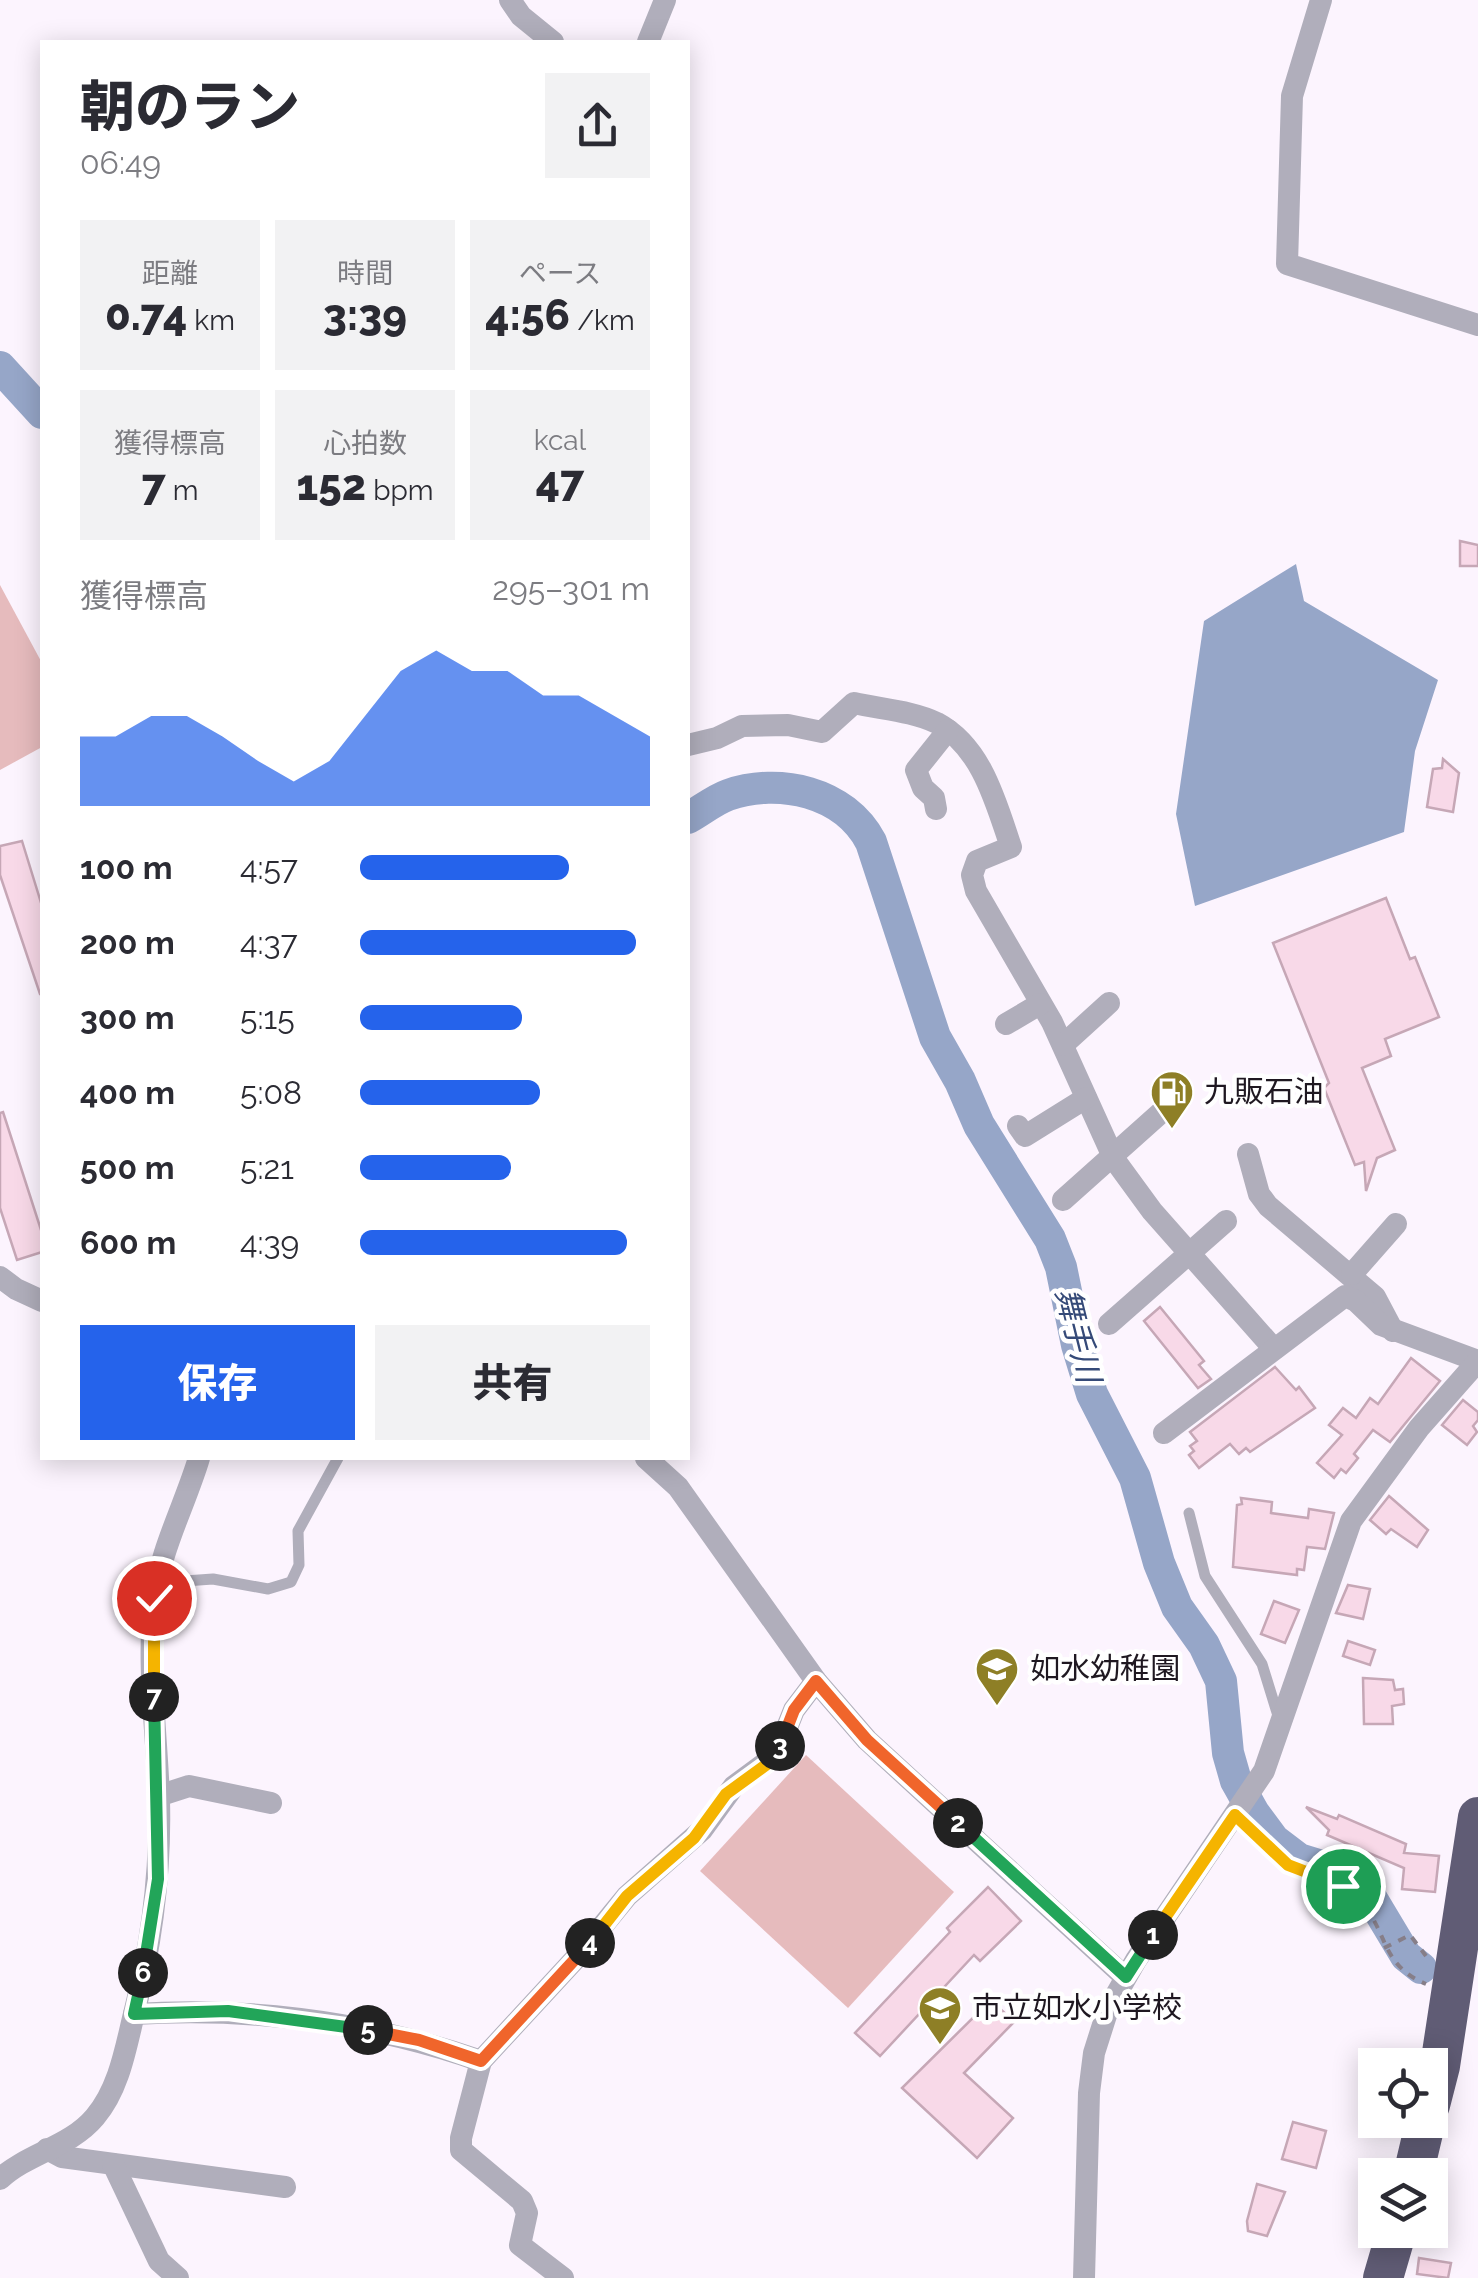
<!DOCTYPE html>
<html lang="ja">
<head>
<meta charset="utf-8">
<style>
  :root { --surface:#fff; --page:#f2f2f3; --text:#2b2b33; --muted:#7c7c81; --accent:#2563eb }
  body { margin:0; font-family:Raleway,"Noto Sans JP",sans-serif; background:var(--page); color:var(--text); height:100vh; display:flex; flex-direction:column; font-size:38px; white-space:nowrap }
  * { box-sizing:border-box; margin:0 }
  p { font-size:32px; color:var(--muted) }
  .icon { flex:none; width:55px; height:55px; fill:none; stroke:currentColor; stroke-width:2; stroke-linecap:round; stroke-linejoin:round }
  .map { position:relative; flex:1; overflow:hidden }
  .details { position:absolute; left:40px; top:40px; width:650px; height:1420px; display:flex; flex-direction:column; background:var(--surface); border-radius:0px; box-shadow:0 5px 25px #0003 }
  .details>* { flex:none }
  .buttons { position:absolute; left:1358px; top:2048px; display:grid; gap:20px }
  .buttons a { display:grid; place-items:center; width:90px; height:90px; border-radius:0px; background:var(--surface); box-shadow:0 5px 25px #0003; font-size:50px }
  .pin { position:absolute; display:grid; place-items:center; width:85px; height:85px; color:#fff; margin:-42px; border:5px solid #fff; border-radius:50%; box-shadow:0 2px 10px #0007 }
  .km { position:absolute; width:50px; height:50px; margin:-25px; border-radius:50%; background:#222; color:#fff; font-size:28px; line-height:50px; text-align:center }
  .round { display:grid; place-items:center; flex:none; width:105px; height:105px; border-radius:0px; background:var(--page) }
  .overview { display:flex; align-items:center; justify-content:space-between; height:170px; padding:0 40px }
  h1 { font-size:55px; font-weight:800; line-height:75px }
  .figures { display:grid; grid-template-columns:repeat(3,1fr); gap:15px; height:170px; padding:10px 40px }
  .figures div { display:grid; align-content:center; border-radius:0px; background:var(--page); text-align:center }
  .figures b { font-size:42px; font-weight:800 }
  .figures small { font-size:28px; font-weight:400 }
  .figures p { font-size:28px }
  .chart { height:280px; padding:20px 40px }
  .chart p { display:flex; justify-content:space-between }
  .chart svg { width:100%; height:180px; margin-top:10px; fill:var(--accent); opacity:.7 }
  .button { display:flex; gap:20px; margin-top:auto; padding:20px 40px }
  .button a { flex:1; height:115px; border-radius:0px; background:var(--accent); color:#fff; font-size:40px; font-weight:800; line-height:115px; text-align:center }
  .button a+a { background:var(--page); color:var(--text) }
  ul { padding:0 40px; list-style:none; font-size:32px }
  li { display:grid; grid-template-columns:160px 120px 1fr; align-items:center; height:75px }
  li i { height:25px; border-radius:12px; background:var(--accent) }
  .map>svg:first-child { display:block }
  .green { fill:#e6bbbd }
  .water { fill:#96a6c8 }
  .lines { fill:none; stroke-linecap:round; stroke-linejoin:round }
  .river { stroke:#96a6c8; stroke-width:32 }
  .building { fill:#f8d9e8; stroke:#c6a7b6; stroke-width:2.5 }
  .path { stroke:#867e88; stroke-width:4; stroke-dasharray:8 8; stroke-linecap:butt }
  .lane { stroke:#b0aebb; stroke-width:11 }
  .street { stroke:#b0aebb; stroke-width:22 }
  .highway { stroke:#605c75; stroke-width:40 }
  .split-1-casing { stroke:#fff; stroke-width:20 }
  .split-2-casing { stroke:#fff; stroke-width:20 }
  .split-3-casing { stroke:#fff; stroke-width:20 }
  .split-4-casing { stroke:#fff; stroke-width:20 }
  .split-5-casing { stroke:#fff; stroke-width:20 }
  .split-6-casing { stroke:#fff; stroke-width:20 }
  .split-7-casing { stroke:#fff; stroke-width:20 }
  .split-8-casing { stroke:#fff; stroke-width:20 }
  .split-1 { stroke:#f5b400; stroke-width:12 }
  .split-2 { stroke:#22a559; stroke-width:12 }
  .split-3 { stroke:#f0652b; stroke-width:12 }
  .split-4 { stroke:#f5b400; stroke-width:12 }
  .split-5 { stroke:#f0652b; stroke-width:12 }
  .split-6 { stroke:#22a559; stroke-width:12 }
  .split-7 { stroke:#22a559; stroke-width:12 }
  .split-8 { stroke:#f5b400; stroke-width:12 }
  .labels { text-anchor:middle; stroke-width:9; stroke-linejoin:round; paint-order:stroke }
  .poi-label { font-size:30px; fill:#1f1821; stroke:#fff; text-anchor:start }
  .water-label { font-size:32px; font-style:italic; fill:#354a78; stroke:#fff }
</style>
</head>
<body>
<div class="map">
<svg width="1478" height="2278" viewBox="0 0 1478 2278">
  <rect width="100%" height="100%" fill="#fcf4fe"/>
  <g class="green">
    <polygon points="0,585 42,663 42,747 0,770"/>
    <polygon points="806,1755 954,1892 848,2008 700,1871"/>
  </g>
  <polygon class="water" points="1296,564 1304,601 1438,680 1415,751 1404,832 1195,906 1176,814 1204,621"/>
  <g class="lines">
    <g class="river">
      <polyline points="0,367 42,413"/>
      <path d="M 688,818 C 701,811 714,800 728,795 C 779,777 845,792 871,842 L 935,1037 L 960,1081 L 979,1125 L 1050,1239 L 1061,1267 L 1077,1345 L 1092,1394 L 1135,1478 L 1159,1563 L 1177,1607 L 1204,1645 L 1221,1681 L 1228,1753 L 1236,1781 L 1254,1813 L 1274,1840 L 1299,1859 L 1338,1871 L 1367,1891 L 1406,1956 L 1421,1968"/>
    </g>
  </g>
  <g class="building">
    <polygon points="1460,541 1478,545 1478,566 1460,566"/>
    <polygon points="1443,759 1459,773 1453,812 1427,807 1433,769 1442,768"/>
    <polygon points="22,841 42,906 42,994 40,994 0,875 0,846"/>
    <polygon points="1386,898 1410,959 1415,957 1439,1017 1385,1039 1391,1056 1362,1068 1395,1150 1377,1158 1366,1191 1364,1162 1355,1165 1324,1088 1329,1083 1273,943"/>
    <polygon points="3,1112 42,1233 42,1252 17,1260 0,1208 0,1113"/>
    <polygon points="1160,1307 1204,1361 1199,1365 1211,1379 1198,1388 1144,1321"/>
    <polygon points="1411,1358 1440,1381 1390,1442 1373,1430 1354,1454 1358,1458 1346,1473 1341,1469 1334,1478 1317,1463 1342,1435 1329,1425 1343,1408 1356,1418 1370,1398 1378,1404"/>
    <polygon points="1275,1367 1296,1390 1299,1387 1315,1408 1250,1452 1246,1448 1239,1454 1230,1444 1199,1468 1189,1455 1194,1451 1190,1446 1197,1441 1190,1432"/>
    <polygon points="1463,1400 1478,1412 1478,1420 1473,1426 1477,1432 1467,1445 1442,1425"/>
    <polygon points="1389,1496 1428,1530 1417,1547 1391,1529 1386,1534 1370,1520"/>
    <polygon points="1241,1498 1272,1502 1271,1513 1308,1518 1309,1509 1334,1513 1325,1549 1307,1547 1304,1570 1297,1569 1297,1575 1233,1567 1237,1505 1242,1504"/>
    <polygon points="1348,1585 1370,1589 1363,1619 1336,1613"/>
    <polygon points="1274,1601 1299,1610 1285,1643 1261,1634"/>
    <polygon points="1348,1641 1375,1650 1370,1665 1343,1656"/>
    <polygon points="1363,1678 1393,1680 1395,1690 1403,1689 1404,1704 1392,1706 1393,1724 1364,1724"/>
    <polygon points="1306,1807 1337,1819 1339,1815 1406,1844 1404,1853 1439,1856 1435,1892 1402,1889 1404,1868 1327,1835 1329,1830"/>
    <polygon points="988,1887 1021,1921 980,1961 974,1955 880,2056 855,2033 950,1932 947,1928"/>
    <polygon points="991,2000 1014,2022 964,2073 1013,2118 977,2158 902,2088"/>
    <polygon points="1293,2122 1326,2131 1316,2168 1282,2159"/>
    <polygon points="1257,2184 1285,2192 1267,2236 1248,2231 1247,2221"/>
    <polygon points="1419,2258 1451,2263 1448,2278 1417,2274"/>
  </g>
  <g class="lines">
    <g class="path">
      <path d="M 1248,1828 C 1261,1841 1274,1856 1289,1865 C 1313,1880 1338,1879 1359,1900 C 1389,1931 1379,1964 1426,1984"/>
      <polyline points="1384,1948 1410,1935 1426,1956"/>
    </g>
    <g class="lane">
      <polyline points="1189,1513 1205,1576 1262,1664 1279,1719"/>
      <polyline points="157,1583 213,1579 268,1589 291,1582 299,1565 298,1531 338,1458"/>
    </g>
    <g class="street">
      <polyline points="510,0 521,16 553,42"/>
      <polyline points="1321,0 1292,96 1287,264 1478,325"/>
      <polyline points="648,42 665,0"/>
      <path d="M 688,745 L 717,738 L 742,726 L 788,725 L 822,732 L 854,703 C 880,709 913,711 937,723 C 982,747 996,803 1011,847 L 977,861 L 972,875 L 976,891 L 1052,1022 L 1114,1159 L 1152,1211 L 1274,1349"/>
      <polyline points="936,809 934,798 923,788 916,770 948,730"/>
      <polyline points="1006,1024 1040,1004"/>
      <polyline points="1063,1045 1109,1003"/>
      <polyline points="1018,1126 1025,1136 1086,1098"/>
      <polyline points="1248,1154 1259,1194 1268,1206 1375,1297 1393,1331"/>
      <polyline points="1063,1200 1175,1100"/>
      <polyline points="1352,1274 1396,1224"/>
      <polyline points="0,1277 16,1289 42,1301"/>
      <polyline points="1109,1324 1226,1221"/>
      <polyline points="1164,1433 1345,1296 1356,1301 1381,1325 1478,1361"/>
      <polyline points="646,1458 678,1487 816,1681 867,1740 1125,1977"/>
      <polyline points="158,1796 189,1786 271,1803"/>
      <path d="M 134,2014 C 252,2007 369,2022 481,2061 L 577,1957 L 627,1896 L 702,1830 L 734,1786 L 776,1755 L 794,1710 L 816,1681"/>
      <polyline points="481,2061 461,2138 461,2150 522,2201 527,2213 520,2245 563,2278"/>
      <polyline points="47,2149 62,2157 285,2187"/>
      <polyline points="113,2164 159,2261 178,2278"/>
      <path d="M 0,2179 C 28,2153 70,2147 95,2117 C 118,2090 125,2052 133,2018 C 151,1947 161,1874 159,1800 C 157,1735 147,1667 154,1602 C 159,1552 185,1505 199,1458"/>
      <polyline points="1084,2278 1089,2093 1094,2053 1108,2009 1136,1960 1264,1771 1351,1521 1419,1428 1478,1361"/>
    </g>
    <g class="highway">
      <polyline points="1430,2105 1440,2066 1478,1817"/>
      <polyline points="1413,2175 1426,2120"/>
      <polyline points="1383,2278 1397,2230"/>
    </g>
  </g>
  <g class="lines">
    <g class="split-1-casing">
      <polyline id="split-1" points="1153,1935 1235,1815 1288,1865 1343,1886"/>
    </g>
    <g class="split-2-casing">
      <polyline id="split-2" points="958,1823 1126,1977 1153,1935"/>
    </g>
    <g class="split-3-casing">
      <polyline id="split-3" points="780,1746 794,1710 816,1681 867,1740 958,1823"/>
    </g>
    <g class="split-4-casing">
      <polyline id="split-4" points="590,1943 627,1896 694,1838 726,1794 770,1762 780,1746"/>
    </g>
    <g class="split-5-casing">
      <polyline id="split-5" points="368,2030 419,2040 481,2061 590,1943"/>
    </g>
    <g class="split-6-casing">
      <polyline id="split-6" points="143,1973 134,2014 228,2011 368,2030"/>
    </g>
    <g class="split-7-casing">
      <polyline id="split-7" points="143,1973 158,1879 154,1697"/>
    </g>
    <g class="split-8-casing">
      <polyline id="split-8" points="154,1598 154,1697"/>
    </g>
    <use href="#split-1" class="split-1"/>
    <use href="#split-2" class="split-2"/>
    <use href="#split-3" class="split-3"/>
    <use href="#split-4" class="split-4"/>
    <use href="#split-5" class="split-5"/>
    <use href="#split-6" class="split-6"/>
    <use href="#split-7" class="split-7"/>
    <use href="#split-8" class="split-8"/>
  </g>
  <defs>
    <g id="fuel-pin" transform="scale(2.25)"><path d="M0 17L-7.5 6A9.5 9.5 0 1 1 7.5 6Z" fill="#8e7f26" stroke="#fff"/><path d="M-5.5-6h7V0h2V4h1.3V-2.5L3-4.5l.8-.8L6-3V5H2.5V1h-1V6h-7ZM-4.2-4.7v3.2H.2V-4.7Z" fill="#fff"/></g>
    <g id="school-pin" transform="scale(2.25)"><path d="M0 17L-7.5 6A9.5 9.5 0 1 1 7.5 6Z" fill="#8e7f26" stroke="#fff"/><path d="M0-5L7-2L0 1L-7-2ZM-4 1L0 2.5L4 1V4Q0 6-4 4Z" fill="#fff"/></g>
  </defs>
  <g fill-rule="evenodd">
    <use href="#fuel-pin" x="1172" y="1092"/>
    <use href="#school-pin" x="997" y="1669"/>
    <use href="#school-pin" x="940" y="2008"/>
  </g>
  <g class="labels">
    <g class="poi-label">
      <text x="1204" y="1102">九販石油</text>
      <text x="1030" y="1679">如水幼稚園</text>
      <text x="972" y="2018">市立如水小学校</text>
    </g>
    <g class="water-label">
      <text transform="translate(1078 1335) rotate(76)" y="11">舞手川</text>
    </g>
  </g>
</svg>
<div class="buttons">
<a><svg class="icon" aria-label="locate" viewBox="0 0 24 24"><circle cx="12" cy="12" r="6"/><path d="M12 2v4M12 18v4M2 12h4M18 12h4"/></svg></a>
<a><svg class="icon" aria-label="layers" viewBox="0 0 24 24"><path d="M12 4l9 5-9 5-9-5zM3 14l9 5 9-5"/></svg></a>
</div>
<div class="pin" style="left:1343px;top:1886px;background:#1e9e55"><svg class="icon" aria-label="arrive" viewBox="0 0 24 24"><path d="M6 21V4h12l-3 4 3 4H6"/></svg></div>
<div class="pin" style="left:154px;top:1598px;background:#d93025"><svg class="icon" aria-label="check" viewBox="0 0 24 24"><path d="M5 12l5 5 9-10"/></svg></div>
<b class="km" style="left:1153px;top:1935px">1</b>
<b class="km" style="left:958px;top:1823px">2</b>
<b class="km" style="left:780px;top:1746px">3</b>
<b class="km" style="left:590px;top:1943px">4</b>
<b class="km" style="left:368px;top:2030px">5</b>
<b class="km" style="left:143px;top:1973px">6</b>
<b class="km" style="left:154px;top:1697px">7</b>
<section class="details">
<div class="overview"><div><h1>朝のラン</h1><p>06:49</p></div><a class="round"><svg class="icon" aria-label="share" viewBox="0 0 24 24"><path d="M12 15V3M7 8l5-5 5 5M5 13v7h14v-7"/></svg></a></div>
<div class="figures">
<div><p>距離</p><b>0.74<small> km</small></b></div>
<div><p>時間</p><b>3:39</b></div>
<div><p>ペース</p><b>4:56<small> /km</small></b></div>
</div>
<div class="figures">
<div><p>獲得標高</p><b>7<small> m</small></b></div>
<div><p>心拍数</p><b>152<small> bpm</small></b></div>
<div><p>kcal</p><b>47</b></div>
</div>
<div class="chart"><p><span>獲得標高</span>295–301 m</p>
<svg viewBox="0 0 160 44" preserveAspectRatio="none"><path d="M0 44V27L10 27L20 22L30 22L40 27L50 33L60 38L70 33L80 22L90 11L100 6L110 11L120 11L130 17L140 17L150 22L160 27V44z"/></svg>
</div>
<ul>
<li><b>100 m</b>4:57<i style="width:72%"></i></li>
<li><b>200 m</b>4:37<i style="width:95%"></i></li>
<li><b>300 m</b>5:15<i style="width:56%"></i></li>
<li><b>400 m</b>5:08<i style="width:62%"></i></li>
<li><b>500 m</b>5:21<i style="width:52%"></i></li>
<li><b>600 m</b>4:39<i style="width:92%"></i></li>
</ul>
<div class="button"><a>保存</a><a>共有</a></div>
</section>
</div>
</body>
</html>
